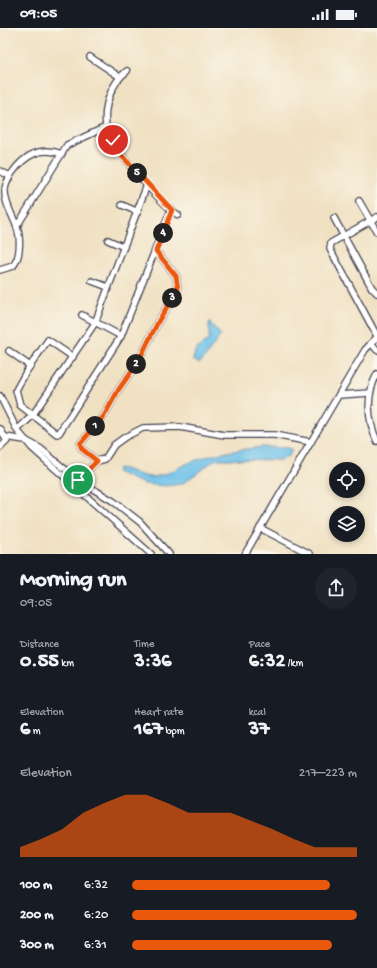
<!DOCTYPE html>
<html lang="en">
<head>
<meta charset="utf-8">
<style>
  :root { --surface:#171b24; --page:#20242c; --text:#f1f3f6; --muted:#9ea1a6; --accent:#ea580c }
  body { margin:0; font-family:"Gochi Hand",sans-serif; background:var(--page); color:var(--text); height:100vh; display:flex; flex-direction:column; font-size:15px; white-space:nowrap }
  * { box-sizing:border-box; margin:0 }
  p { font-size:13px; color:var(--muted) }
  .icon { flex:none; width:22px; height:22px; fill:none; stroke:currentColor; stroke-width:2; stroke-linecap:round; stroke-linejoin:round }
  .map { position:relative; height:526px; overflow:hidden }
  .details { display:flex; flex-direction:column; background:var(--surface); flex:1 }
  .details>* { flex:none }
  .fabs { position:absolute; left:329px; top:434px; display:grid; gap:8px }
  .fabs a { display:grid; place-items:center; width:36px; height:36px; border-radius:50%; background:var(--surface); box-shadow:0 2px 6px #0003; font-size:20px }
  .pin { position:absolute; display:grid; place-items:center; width:34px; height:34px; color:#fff; margin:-17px; border:2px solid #fff; border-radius:50%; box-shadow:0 1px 4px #0007 }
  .km { position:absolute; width:20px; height:20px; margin:-10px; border-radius:50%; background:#222; color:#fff; font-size:11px; line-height:20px; text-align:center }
  .round { display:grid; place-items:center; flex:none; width:42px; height:42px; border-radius:21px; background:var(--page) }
  .overview { display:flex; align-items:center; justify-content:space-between; height:68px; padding:0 20px }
  h1 { font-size:22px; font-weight:700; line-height:30px }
  .figures { display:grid; grid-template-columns:repeat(3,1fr); gap:6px; height:68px; padding:4px 20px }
  .figures div { display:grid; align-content:center }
  .figures b { font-size:20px; font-weight:700 }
  .figures small { font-size:11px; font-weight:400 }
  .figures p { font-size:11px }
  .chart { height:112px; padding:8px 20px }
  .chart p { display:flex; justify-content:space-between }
  .chart svg { width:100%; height:72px; margin-top:4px; fill:var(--accent); opacity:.7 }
  ul { padding:0 20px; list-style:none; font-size:13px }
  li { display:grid; grid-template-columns:64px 48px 1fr; align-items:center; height:30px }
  li i { height:10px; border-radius:5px; background:var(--accent) }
  .status { display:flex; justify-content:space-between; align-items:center; height:28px; padding:0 20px; background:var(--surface); direction:ltr }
  .status svg { height:11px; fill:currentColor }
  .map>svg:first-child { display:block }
  .water { fill:#6ec1ea; stroke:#487292 }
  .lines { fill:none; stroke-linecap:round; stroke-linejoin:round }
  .minor-casing { stroke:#413f4f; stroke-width:8 }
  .minor { stroke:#fff; stroke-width:5.5 }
  .route-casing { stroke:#fff; stroke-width:8 }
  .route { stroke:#ea580c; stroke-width:5 }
</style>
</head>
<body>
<div class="status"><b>09:05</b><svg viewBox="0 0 49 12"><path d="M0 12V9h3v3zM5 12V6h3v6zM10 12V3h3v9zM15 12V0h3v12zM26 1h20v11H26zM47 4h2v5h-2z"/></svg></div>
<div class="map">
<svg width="377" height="526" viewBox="0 0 377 526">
  <rect width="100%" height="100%" fill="#fbf7ec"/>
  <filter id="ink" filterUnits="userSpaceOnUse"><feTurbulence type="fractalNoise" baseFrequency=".025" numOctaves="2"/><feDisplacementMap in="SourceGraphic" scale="8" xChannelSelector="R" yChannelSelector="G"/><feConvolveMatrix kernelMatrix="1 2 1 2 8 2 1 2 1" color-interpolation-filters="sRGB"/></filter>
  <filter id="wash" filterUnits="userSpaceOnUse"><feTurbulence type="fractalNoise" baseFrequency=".012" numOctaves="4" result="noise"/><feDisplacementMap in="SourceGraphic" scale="16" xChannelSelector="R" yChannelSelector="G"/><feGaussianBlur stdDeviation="0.9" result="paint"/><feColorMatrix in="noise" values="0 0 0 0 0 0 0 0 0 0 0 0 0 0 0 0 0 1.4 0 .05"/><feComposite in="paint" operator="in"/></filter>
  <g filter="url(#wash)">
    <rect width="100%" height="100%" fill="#f0e1c2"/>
    <g class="water">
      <polygon points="209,294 221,307 203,332 199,335 193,332 195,323 209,311"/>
      <path d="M 262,419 L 289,420 L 292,422 L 288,429 L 280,432 L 216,431 L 182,456 L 166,458 L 144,456 L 116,444 L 118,440 C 130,441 138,448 150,449 C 165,449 178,439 191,434 C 214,425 238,422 262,419 Z"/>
    </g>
  </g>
  <g filter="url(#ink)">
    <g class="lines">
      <g class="minor-casing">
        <g id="minor">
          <polyline points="90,29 120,49"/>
          <path d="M 127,43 C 111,55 103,79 106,98 C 109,118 161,175 178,187"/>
          <polyline points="0,143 10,148"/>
          <polyline points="359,173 377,204"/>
          <polyline points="122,177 138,184"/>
          <polyline points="377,189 331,215 330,221 377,308"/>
          <polyline points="334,190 372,260 377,265"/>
          <polyline points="17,198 67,117 106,99"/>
          <polyline points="108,212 124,219"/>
          <path d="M 0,242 L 13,238 C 21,229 21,208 16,197 C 12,186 4,174 5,162 C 5,156 9,150 12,145 C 25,127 40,118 62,126"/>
          <polyline points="92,253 108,259"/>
          <polyline points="82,287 121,308"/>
          <polyline points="371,315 377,322"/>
          <polyline points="9,323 30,338"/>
          <polyline points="73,329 48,312 26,344 16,362 20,377 57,406 59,405 121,308 171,182"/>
          <path d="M 377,346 C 366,367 367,391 377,413"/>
          <polyline points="339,367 370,365"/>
          <polyline points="0,368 17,402 32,420 151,526"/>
          <polyline points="0,401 7,413 0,420"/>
          <polyline points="17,402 32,388 95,295 147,157"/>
          <polyline points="5,409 25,412 41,421 78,452 113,473 140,494 169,526"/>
          <polyline points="97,433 82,421 80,416 104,388 119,361 138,334 159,292 178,261 176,248 156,223"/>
          <polyline points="78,452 97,433 105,431 114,417 125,409 143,400 180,399 224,407 274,407 311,414"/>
          <polyline points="260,500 310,526"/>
          <polyline points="245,526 365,322 377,309"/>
        </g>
      </g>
      <use href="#minor" class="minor"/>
    </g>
  </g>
  <g class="lines" filter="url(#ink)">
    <g class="route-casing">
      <polyline id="route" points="78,452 97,433 82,421 80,416 104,388 119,361 138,334 159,292 178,261 176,248 156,223 172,182 122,128 113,112"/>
    </g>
    <use href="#route" class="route"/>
  </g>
</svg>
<div class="fabs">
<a><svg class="icon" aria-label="locate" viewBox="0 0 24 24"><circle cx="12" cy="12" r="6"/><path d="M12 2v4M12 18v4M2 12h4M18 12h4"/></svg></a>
<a><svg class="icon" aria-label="layers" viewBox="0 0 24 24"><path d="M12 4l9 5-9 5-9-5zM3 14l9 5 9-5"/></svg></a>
</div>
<div class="pin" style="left:78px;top:452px;background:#1e9e55"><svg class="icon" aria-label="arrive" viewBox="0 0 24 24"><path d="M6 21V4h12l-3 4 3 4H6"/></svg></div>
<div class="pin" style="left:113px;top:112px;background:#d93025"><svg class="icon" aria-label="check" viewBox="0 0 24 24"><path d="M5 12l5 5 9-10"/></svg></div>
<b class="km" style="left:95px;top:398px">1</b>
<b class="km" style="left:136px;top:336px">2</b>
<b class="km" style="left:172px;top:270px">3</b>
<b class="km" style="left:163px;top:205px">4</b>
<b class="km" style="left:137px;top:145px">5</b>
</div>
<section class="details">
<div class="overview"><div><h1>Morning run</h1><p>09:05</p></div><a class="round"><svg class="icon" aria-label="share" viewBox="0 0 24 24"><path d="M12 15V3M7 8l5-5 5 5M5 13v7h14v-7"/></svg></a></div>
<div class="figures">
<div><p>Distance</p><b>0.55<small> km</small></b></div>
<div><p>Time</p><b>3:36</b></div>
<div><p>Pace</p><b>6:32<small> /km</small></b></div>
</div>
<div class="figures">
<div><p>Elevation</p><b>6<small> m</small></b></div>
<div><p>Heart rate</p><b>167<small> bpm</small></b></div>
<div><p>kcal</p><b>37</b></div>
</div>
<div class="chart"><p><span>Elevation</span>217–223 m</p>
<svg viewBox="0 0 160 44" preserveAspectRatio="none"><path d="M0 44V38L10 33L20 27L30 17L40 11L50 6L60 6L70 11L80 17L90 17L100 17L110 22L120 27L130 33L140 38L150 38L160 38V44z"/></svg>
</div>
<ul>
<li><b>100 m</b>6:32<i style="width:88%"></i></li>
<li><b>200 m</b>6:20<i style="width:100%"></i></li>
<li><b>300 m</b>6:31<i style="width:89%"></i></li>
</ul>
</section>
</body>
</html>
